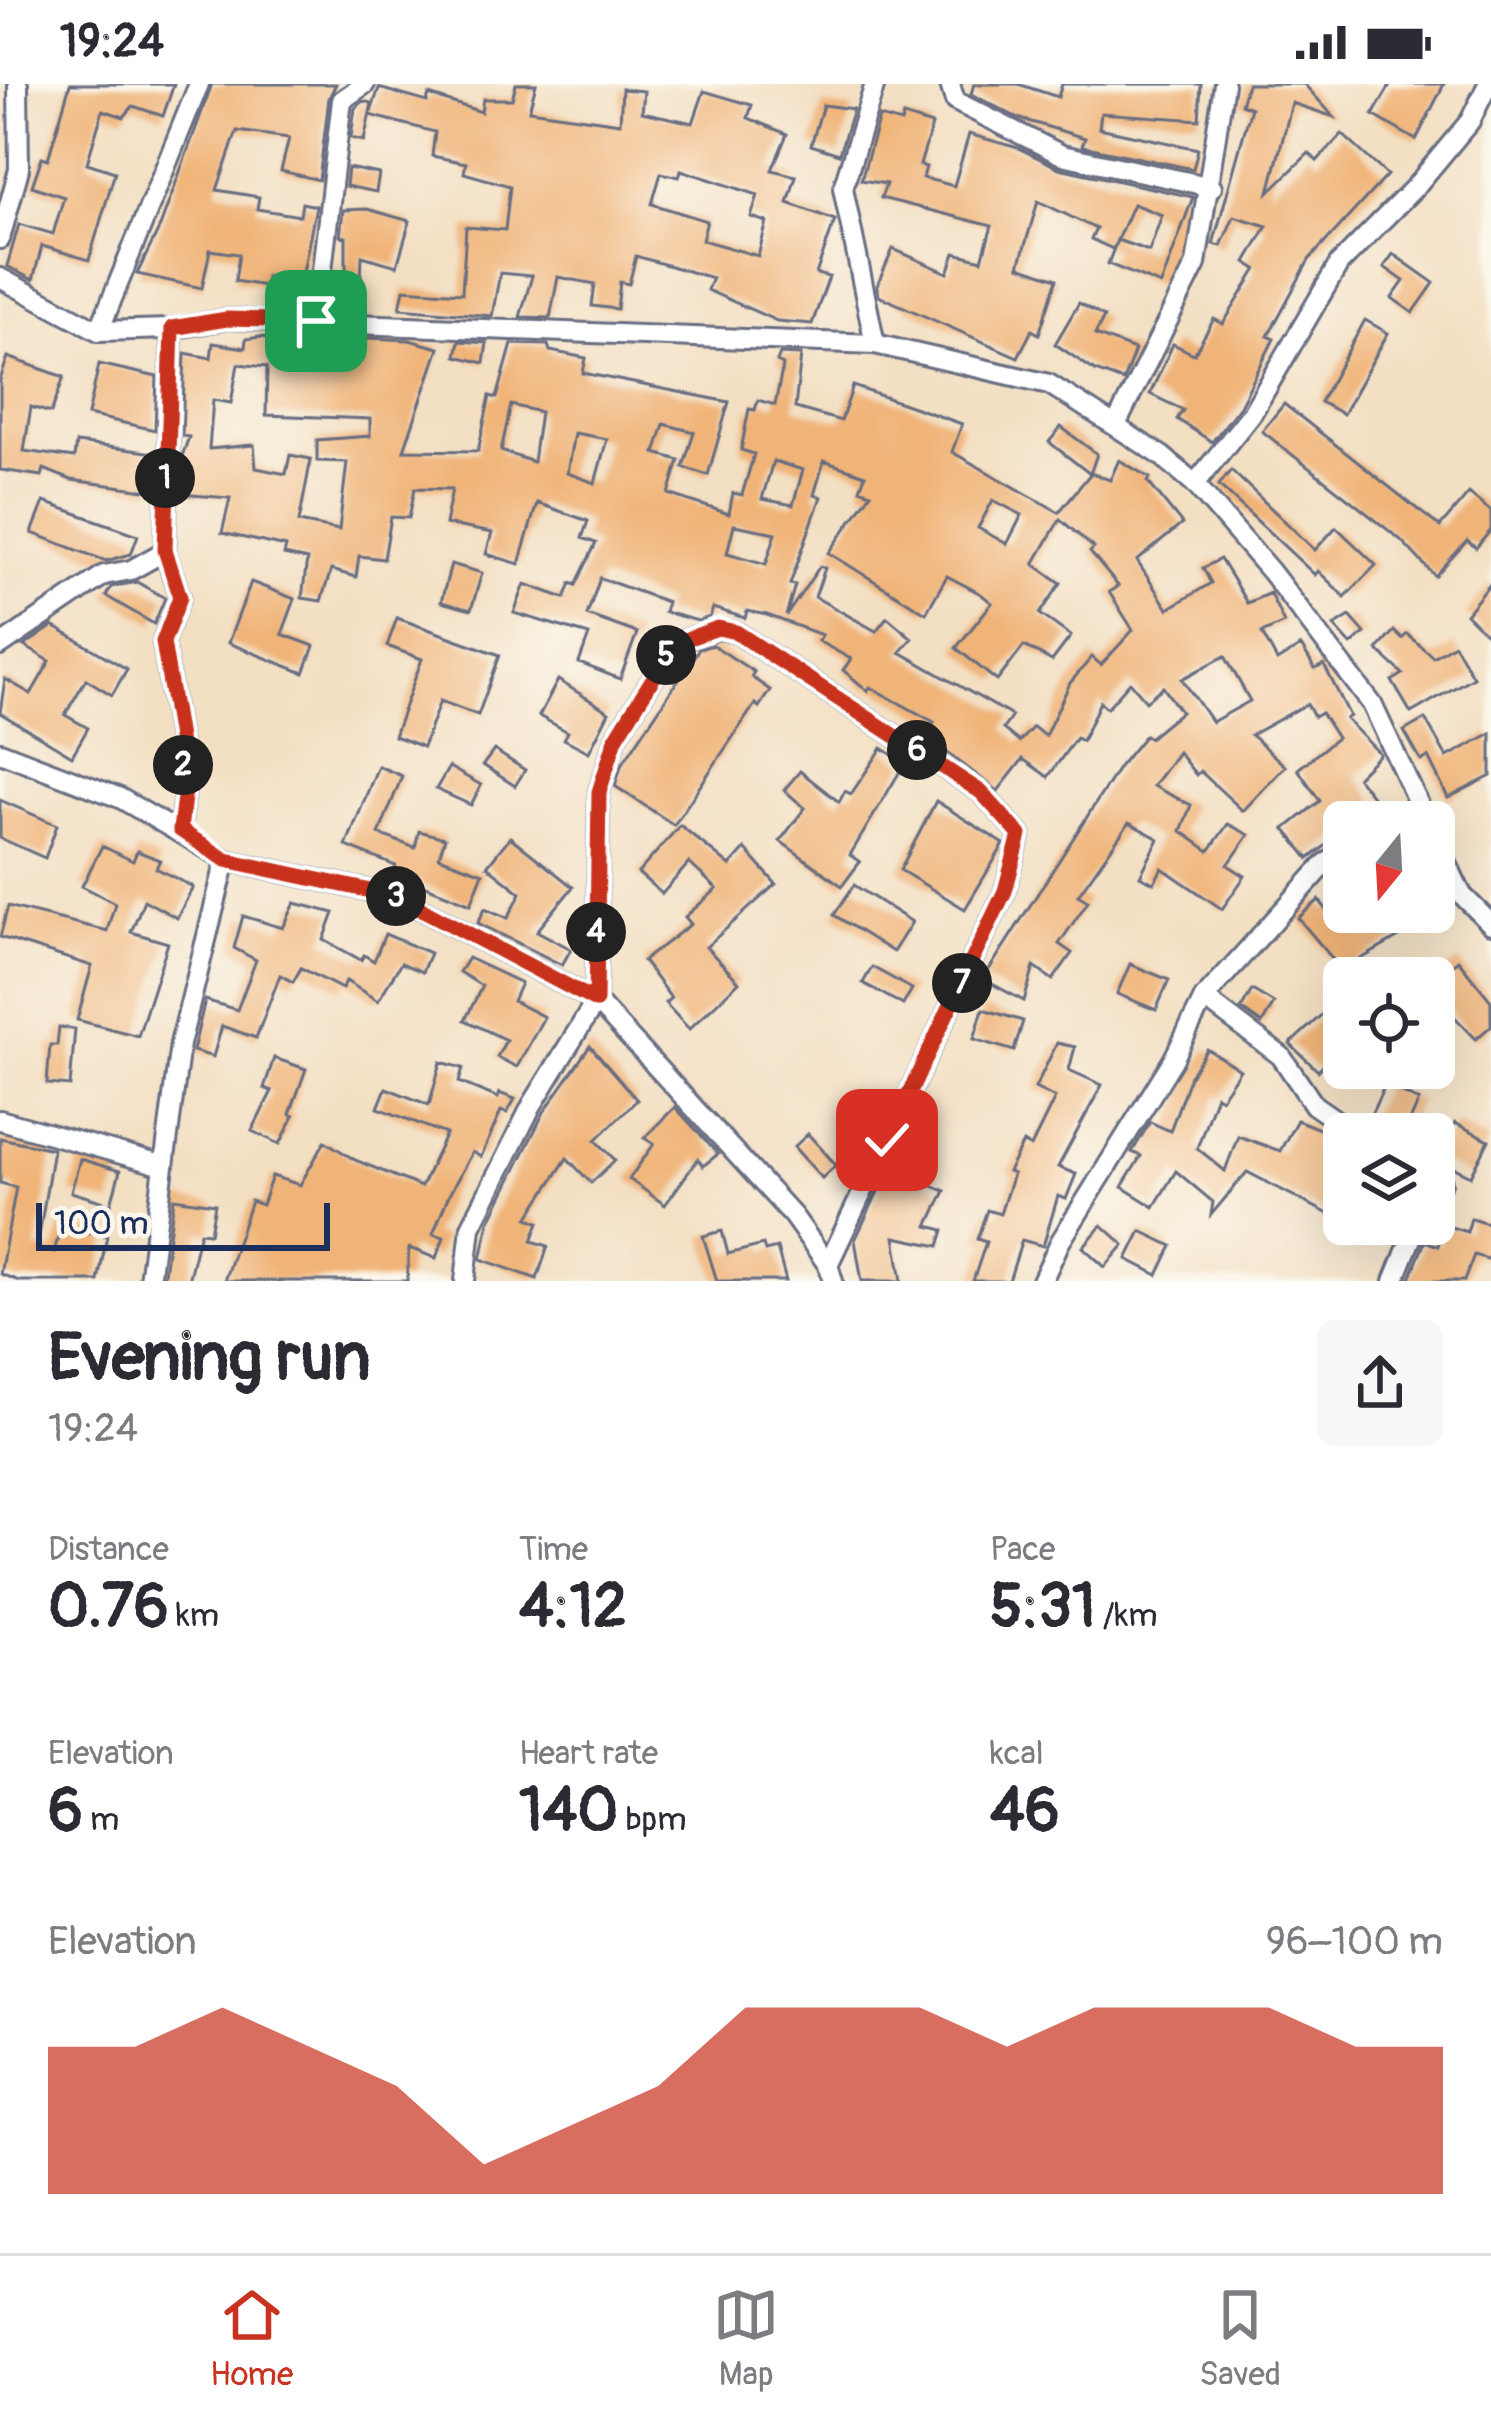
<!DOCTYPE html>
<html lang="en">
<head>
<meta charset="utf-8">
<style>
  :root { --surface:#fff; --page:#f7f7f7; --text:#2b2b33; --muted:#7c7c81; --line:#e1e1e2; --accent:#c8321e }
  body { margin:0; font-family:Pangolin,sans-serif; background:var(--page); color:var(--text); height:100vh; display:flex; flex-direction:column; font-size:45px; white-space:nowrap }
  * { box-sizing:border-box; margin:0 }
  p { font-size:39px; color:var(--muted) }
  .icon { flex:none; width:66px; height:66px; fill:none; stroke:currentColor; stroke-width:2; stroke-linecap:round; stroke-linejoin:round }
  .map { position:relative; height:1197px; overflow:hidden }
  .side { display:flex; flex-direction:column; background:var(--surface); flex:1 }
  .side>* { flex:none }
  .needle { width:78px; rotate:198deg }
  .tools { position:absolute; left:1323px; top:717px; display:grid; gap:24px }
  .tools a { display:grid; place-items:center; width:132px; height:132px; border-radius:18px; background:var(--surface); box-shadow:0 12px 48px #0002; font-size:60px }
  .scale { position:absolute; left:36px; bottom:30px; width:294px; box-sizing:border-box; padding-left:12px; border:6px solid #1b2f5e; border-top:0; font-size:33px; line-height:42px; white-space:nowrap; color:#1b2f5e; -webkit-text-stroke:9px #fbf7ec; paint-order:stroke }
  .pin { position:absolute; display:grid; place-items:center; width:102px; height:102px; color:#fff; margin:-51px; border-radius:24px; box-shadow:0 6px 18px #0006 }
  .km { position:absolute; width:60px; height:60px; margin:-30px; border-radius:50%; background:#222; color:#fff; font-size:33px; line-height:60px; text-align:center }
  .round { display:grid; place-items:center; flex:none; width:126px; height:126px; border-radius:18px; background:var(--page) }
  .head { display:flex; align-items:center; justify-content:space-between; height:204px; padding:0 48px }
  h1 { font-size:66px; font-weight:800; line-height:90px }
  .metrics { display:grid; grid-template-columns:repeat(3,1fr); gap:18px; height:204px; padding:12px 48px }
  .metrics div { display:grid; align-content:center }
  .metrics b { font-size:60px; font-weight:800 }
  .metrics small { font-size:33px; font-weight:400 }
  .metrics p { font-size:33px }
  .chart { height:336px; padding:24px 48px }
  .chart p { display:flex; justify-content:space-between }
  .chart svg { width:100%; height:216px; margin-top:12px; fill:var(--accent); opacity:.7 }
  .status { display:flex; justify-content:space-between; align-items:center; height:84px; padding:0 60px; background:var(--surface); direction:ltr }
  .status svg { height:33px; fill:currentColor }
  .tabs { display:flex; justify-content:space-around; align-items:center; height:168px; border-top:3px solid var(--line); background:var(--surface); font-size:33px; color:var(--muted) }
  .tabs a { display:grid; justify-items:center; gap:6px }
  .tabs .selected { color:var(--accent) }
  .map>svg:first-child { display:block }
  .building { fill:#f0b478; fill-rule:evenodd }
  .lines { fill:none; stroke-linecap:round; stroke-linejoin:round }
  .street-casing { stroke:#676d81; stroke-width:24 }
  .street { stroke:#fff; stroke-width:18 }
  .route-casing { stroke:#fff; stroke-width:24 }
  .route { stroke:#c8321e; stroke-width:15 }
</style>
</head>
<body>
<div class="status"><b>19:24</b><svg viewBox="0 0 49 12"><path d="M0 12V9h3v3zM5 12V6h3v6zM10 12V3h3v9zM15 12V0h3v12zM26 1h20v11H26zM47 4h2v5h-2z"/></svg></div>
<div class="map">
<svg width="1491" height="1197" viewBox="0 0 1491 1197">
  <rect width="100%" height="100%" fill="#fbf7ec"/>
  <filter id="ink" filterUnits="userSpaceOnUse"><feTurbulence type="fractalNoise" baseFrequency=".00833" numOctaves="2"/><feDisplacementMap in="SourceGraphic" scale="24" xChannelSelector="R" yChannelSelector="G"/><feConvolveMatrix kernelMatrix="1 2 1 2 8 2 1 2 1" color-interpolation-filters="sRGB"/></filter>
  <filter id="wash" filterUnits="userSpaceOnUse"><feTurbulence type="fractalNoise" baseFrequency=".004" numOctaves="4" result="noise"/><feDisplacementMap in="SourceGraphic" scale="48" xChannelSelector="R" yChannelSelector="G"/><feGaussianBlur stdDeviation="2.7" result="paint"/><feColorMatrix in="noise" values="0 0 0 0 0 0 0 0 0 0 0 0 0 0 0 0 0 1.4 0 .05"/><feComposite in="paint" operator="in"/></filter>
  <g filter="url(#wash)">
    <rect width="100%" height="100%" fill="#f3dfc2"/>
    <g id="blocks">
      <g class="building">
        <polygon points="70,0 174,0 163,32 133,22 124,33 103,26 87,79 115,88 89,176 42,162 33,196 7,182 19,140 53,150 64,113 32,102 42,73 48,75"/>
        <polygon points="212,0 336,0 329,14 319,96 281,87 289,54 237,47 217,106 259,113 257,125 300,132 302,119 316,122 302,193 266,192 265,202 235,197 239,170 210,166 202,204 137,190 159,145"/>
        <path d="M 516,0 L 536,0 L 529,26 L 620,39 L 622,5 L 644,7 L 642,28 L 693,39 L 704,7 L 752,21 L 748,34 L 787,50 L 772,86 L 796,92 L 788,119 L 835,136 L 816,190 L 829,193 L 812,240 L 777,237 L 707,206 L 712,194 L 636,172 L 629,200 L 620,198 L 617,225 L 592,222 L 595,200 L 558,193 L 550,234 L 520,233 L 532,192 L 500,189 L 492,232 L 400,224 L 404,205 L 462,209 L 466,143 L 505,146 L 510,102 L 464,89 L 466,79 L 432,72 L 435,48 L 370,31 L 379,4 L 427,18 L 429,11 L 481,28 L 483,15 L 512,15 ZM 681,86 L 758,111 L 751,133 L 767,138 L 758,172 L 702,156 L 707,137 L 652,120 L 661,89 L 679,93 Z"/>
        <polygon points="974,0 1018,0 1058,13 1062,0 1201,0 1199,36 1101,29 1099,44 1198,65 1193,85 1082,62 1085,54 1018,34 971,10"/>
        <polygon points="1247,0 1304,0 1334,33 1292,19 1269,108 1309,69 1317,77 1342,50 1387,91 1309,176 1268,252 1274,255 1240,322 1212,358 1177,335 1183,326 1150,310 1173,260 1194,270 1214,235 1223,240 1257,185 1246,178 1267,142 1234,132 1221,162 1213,160 1251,24 1241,20"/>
        <polygon points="1391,0 1444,0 1416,56 1373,31"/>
        <polygon points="364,17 372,19 364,57 351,54 355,24"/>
        <polygon points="823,21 853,25 839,70 811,61"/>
        <polygon points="903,32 932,41 920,81 926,83 923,94 954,102 969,50 1018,64 1059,84 1193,113 1161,201 1108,180 1117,156 1149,167 1162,131 1133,120 1113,165 1091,155 1096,145 1038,117 1019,182 1057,195 1039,250 1032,246 1018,273 879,212 877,202 893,165 948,189 955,169 982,176 992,142 881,114 886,100 861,96 879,33 901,39"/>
        <polygon points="348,84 379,90 376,108 346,102"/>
        <polygon points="367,125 410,137 397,182 362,172 361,196 346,196 346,153 340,152 343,126"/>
        <polygon points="1393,170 1434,199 1413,229 1392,214 1404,197 1384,183"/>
        <polygon points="1079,219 1104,233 1095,251 1135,266 1123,297 1095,287 1055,260"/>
        <polygon points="1365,236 1388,249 1343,330 1320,318"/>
        <path d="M 260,253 L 345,262 L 346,253 L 409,256 L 439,264 L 404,366 L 478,367 L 490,312 L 497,314 L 512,260 L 548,261 L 550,267 L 586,274 L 583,289 L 729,318 L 708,391 L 683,383 L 694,348 L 664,340 L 655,369 L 679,376 L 669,410 L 729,430 L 733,409 L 742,411 L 754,370 L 741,366 L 749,325 L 755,326 L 758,316 L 775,321 L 783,281 L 777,278 L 780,270 L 801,271 L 795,324 L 841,337 L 853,302 L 962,340 L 952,368 L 1059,428 L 1091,389 L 1110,396 L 1119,376 L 1150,394 L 1148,398 L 1182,440 L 1137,477 L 1168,525 L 1211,499 L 1203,484 L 1220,475 L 1247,519 L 1270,509 L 1284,539 L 1262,549 L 1277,577 L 1301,562 L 1315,585 L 1324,581 L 1350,632 L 1346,635 L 1380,670 L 1357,693 L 1381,724 L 1362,738 L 1344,738 L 1344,747 L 1309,775 L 1285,745 L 1320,717 L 1298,685 L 1337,654 L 1321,629 L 1314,633 L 1307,620 L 1251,651 L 1285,682 L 1243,727 L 1200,687 L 1196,691 L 1178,668 L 1153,702 L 1191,721 L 1181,747 L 1209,767 L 1228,740 L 1249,751 L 1228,781 L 1245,792 L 1222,825 L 1162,784 L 1154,799 L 1140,792 L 1159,755 L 1129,739 L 1078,811 L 1088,817 L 1059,860 L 1072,869 L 1053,896 L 1034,883 L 1024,917 L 983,895 L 1119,683 L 1145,651 L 1149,654 L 1181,628 L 1163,603 L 1146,617 L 1130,598 L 1107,624 L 1100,618 L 1082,657 L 1076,654 L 1048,693 L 1023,675 L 998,707 L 925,652 L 934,638 L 870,603 L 868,607 L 843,586 L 851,575 L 818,557 L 822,551 L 767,531 L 747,527 L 745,534 L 713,524 L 710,533 L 698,537 L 664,528 L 667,518 L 600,494 L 587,531 L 637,549 L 620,595 L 579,579 L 589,551 L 514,529 L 525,500 L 565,514 L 571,499 L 576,501 L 596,459 L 582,454 L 588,437 L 537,419 L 519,480 L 486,470 L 492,449 L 445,440 L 452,405 L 415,404 L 409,434 L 391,433 L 384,475 L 359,472 L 356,493 L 331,486 L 321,517 L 302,514 L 307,476 L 284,471 L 286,463 L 222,449 L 230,414 L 180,410 L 182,372 L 189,353 L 182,352 L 185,269 L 211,274 L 213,259 L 245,264 L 246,255 ZM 238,280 L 267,283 L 266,331 L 370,335 L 370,352 L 317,356 L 317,377 L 347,378 L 339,446 L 299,438 L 311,375 L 290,371 L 286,390 L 256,384 L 254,361 L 209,365 L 213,316 L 231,319 ZM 511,321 L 540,328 L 533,378 L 501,367 ZM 574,349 L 607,355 L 595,399 L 567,389 ZM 773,377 L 803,386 L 793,421 L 762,415 ZM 824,377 L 865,391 L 860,405 L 871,409 L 829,469 L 926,529 L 947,492 L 981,510 L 992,519 L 956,564 L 997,597 L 1024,562 L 1052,577 L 1071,552 L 1040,530 L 1061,499 L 1034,480 L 1060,435 L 1094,464 L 1090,468 L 1118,502 L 1109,508 L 1133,546 L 1101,581 L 1092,573 L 1070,599 L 1045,652 L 1033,643 L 1019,658 L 1003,645 L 1012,632 L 900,568 L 912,554 L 887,533 L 876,547 L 815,513 L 825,484 L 820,482 L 786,532 L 795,501 L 790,500 L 821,413 L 814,411 ZM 993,416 L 1022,431 L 1007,460 L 978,444 ZM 734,441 L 776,449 L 766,480 L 727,469 ZM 1225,572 L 1250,617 L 1212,638 L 1182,595 Z"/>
        <polygon points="459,257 487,259 484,279 456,272"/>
        <polygon points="8,273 64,293 51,329 31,323 24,367 74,374 76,359 155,369 153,407 71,396 44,385 42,392 0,386 0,296"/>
        <polygon points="99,280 157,293 155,346 88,331"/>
        <polygon points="1284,320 1440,443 1469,409 1491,427 1491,446 1476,464 1467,457 1435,492 1401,456 1262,347"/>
        <polygon points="1061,343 1097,370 1090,390 1049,358"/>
        <polygon points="1231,386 1315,466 1336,443 1376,481 1345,513 1318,487 1315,491 1219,401"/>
        <polygon points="44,418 138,451 131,470 106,477 32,449"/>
        <polygon points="451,480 482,489 471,526 441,518"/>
        <polygon points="137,498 165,514 154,540 106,512 111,503"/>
        <polygon points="251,498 295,515 282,550 314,562 304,589 228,559"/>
        <polygon points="1491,499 1491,555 1466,530"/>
        <polygon points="1350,532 1365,549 1351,561 1334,542"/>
        <polygon points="397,534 500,571 478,631 440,617 423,663 394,652 422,575 387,562"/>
        <polygon points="53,542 127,585 112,611 86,595 65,631 88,644 72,672 0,629 5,595 31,610 50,577 24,562"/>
        <polygon points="1394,547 1402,555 1407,550 1433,573 1454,560 1473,593 1411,629 1392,597 1403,590 1377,566"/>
        <polygon points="713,561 754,588 751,593 770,606 759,623 755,620 674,741 615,702 621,682 699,565"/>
        <polygon points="558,596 609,628 589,668 564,655 568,648 539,632"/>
        <polygon points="1425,635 1447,673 1491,649 1491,692 1448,714 1428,673 1421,677 1404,647"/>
        <polygon points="882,664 905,679 850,771 860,778 842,802 780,757 805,724 784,706 800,687 839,718 845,707 851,710"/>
        <polygon points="494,666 525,686 515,702 483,681"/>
        <polygon points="378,682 402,692 379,750 415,764 419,747 445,754 439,773 483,789 471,820 393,789 396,782 346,762"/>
        <polygon points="449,683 481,701 471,721 436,705"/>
        <polygon points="0,716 57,741 45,774 0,754"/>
        <polygon points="936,717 1004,760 965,825 900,786"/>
        <polygon points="680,741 730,782 745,765 776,800 706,863 739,898 689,945 665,919 671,914 643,877 691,840 685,833 717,805 689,779 662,810 638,789"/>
        <polygon points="510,753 573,803 537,847 571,865 562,881 478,839 485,824 508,834 521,809 487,782"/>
        <polygon points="102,762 133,777 137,767 160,776 156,784 193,803 177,834 144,816 131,848 168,859 138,952 77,936 92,882 0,853 8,822 107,847 115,819 82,802"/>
        <polygon points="854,801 912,838 893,868 834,831"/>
        <polygon points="1319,816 1327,826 1344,817 1344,828 1442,828 1342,886 1298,834"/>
        <polygon points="295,819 334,829 324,856 361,876 364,871 374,877 385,850 430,869 422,888 401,879 378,917 346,897 342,905 301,884 293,898 280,891 256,954 222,942 213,973 193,967 205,916 237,926 256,876 234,864 243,832 283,844"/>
        <polygon points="468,874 521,899 513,917 544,933 517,983 497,973 506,956 465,936 482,902 459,888"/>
        <polygon points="1458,876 1491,917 1491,942 1476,955 1446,924 1434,934 1434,897"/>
        <polygon points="1130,880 1169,896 1156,926 1117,910"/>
        <polygon points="872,883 912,905 903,921 863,899"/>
        <polygon points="1252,906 1274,919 1262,940 1241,925"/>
        <polygon points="1344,910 1344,960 1318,987 1290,960"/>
        <polygon points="983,925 1023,937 1014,967 974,955"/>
        <polygon points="59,943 75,945 70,1002 47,1000 50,961 57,961"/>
        <polygon points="1057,959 1075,963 1069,986 1102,1001 1058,1083 1076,1090 1066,1115 1058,1112 1043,1162 1022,1156 1009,1197 973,1197 986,1158 977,1155 987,1126 1000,1130 1013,1090 1008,1088 1023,1059 1031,1063 1055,1014 1035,1004"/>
        <polygon points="590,962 637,1016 596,1056 615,1076 591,1099 567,1074 528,1134 539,1138 532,1157 548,1162 537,1195 481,1175 489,1138 544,1028"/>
        <polygon points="1207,965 1240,986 1221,1014 1216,1011 1197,1064 1225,1087 1238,1052 1280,1067 1297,1036 1332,1050 1344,1058 1344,1138 1247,1088 1211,1131 1213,1118 1176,1087 1154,1123 1122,1103 1141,1072 1132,1068 1150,1038 1170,1047 1190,992"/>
        <polygon points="274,974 306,985 290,1030 294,1032 280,1060 252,1047 272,1007 264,1004"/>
        <polygon points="441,978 463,984 459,998 498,1014 499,1009 515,1015 507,1029 501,1027 481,1073 472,1068 449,1111 433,1150 444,1153 436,1174 409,1164 407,1197 224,1197 251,1117 262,1121 272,1092 300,1101 325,1057 355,1076 421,1103 446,1050 378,1024 386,1004 429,1021"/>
        <polygon points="1385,1001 1419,1017 1404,1050 1378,1050 1366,1041"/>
        <polygon points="675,1023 718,1070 703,1082 698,1075 665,1121 629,1095 654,1060 644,1054"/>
        <polygon points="1455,1039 1489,1056 1471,1092 1437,1075"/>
        <polygon points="808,1050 836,1081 822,1094 794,1063"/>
        <polygon points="0,1054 53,1065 37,1165 54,1168 61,1143 107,1152 98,1197 19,1197 0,1190 16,1103 0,1099"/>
        <polygon points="900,1061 934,1079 924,1098 945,1107 928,1142 944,1146 939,1162 895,1153 902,1197 862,1197 855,1156"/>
        <polygon points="80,1075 120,1087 111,1120 71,1108"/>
        <polygon points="174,1114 215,1120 210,1149 200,1148 188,1197 163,1197"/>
        <polygon points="1471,1134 1491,1140 1491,1176 1474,1171 1464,1197 1409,1197 1425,1157 1438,1162 1444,1141 1467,1148"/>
        <polygon points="1102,1141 1124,1161 1105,1183 1083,1163"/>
        <polygon points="722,1147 728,1170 763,1161 765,1167 777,1164 786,1197 717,1197 703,1152"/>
        <polygon points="1141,1147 1172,1162 1158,1191 1127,1175"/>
      </g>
    </g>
  </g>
  <g filter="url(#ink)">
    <use href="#blocks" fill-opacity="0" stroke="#676d81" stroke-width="3"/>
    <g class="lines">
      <g class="street-casing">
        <g id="street">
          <polyline points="875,0 843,104 875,260"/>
          <polyline points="950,0 955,17 1062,71 1212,103"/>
          <polyline points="0,155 19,85 18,0"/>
          <polyline points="0,194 99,247 172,245 227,235 875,260 1049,300 1162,372 1195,400 1271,488 1372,620 1427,738"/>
          <polyline points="316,237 342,16 365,0"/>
          <polyline points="172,245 165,467 180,513 163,558 186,696 180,746"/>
          <polyline points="99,247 199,0"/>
          <polyline points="1116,341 1196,180 1224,0"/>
          <polyline points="1195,400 1252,329 1339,180 1416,102 1470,37 1488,0"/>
          <polyline points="0,562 104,491 131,486 165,467"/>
          <polyline points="0,668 120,714 226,776 399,813 596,917 793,1132 828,1181 833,1197"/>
          <polyline points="1434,752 1462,811 1491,840"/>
          <polyline points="1204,914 1281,972 1314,1021 1356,1050"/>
          <polyline points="0,1036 164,1082"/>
          <polyline points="1434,1095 1442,1098"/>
          <polyline points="149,1197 180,960 226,776"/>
          <polyline points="465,1197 471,1143 532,1021 596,917 599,708 616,654 675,559 718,545 736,548 981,708 1020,751 1005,807 828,1181"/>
          <polyline points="1042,1197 1060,1158 1173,976 1204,914 1326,779 1344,770"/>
          <polyline points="1394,1197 1417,1140"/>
        </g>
      </g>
      <use href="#street" class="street"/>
    </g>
  </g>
  <g class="lines" filter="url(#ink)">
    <g class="route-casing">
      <polyline id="route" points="316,237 227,235 172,244 165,466 180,513 163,558 186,696 180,746 226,776 399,813 596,917 599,708 616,654 675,559 718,544 736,548 981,708 1020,751 1005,807 887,1056"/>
    </g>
    <use href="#route" class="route"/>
  </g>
</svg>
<div class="tools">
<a><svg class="needle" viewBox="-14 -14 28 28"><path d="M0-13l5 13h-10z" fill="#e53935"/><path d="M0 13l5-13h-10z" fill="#7c7c81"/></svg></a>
<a><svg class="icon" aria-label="locate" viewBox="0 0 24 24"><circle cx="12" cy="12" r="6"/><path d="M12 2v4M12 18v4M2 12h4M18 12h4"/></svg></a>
<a><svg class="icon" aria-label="layers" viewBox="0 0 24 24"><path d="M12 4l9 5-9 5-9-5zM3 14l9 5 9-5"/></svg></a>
</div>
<div class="scale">100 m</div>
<div class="pin" style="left:316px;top:237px;background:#1e9e55"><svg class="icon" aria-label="arrive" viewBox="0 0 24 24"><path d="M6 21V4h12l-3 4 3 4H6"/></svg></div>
<div class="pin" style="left:887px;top:1056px;background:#d93025"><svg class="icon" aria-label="check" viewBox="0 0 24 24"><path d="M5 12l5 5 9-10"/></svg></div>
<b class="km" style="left:165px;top:394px">1</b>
<b class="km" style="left:183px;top:681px">2</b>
<b class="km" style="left:396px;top:812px">3</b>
<b class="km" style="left:596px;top:848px">4</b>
<b class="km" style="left:666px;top:571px">5</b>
<b class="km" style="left:917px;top:666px">6</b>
<b class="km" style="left:962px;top:899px">7</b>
</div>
<section class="side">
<div class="head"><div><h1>Evening run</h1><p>19:24</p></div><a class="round"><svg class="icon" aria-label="share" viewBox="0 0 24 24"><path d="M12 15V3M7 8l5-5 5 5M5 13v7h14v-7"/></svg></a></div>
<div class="metrics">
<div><p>Distance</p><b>0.76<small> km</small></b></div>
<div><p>Time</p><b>4:12</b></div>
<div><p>Pace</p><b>5:31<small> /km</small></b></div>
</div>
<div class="metrics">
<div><p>Elevation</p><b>6<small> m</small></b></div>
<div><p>Heart rate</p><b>140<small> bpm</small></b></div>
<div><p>kcal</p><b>46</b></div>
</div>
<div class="chart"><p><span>Elevation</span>96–100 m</p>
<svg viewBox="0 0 160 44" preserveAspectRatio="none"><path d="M0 44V14L10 14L20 6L30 14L40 22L50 38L60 30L70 22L80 6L90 6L100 6L110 14L120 6L130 6L140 6L150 14L160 14V44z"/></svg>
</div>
</section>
<nav class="tabs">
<a class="selected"><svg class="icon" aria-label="home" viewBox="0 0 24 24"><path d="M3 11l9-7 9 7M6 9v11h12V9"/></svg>Home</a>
<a><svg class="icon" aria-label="map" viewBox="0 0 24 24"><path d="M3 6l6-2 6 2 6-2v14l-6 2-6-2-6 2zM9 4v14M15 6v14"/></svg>Map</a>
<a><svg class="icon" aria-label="saved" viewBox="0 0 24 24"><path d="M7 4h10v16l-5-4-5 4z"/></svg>Saved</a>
</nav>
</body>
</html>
